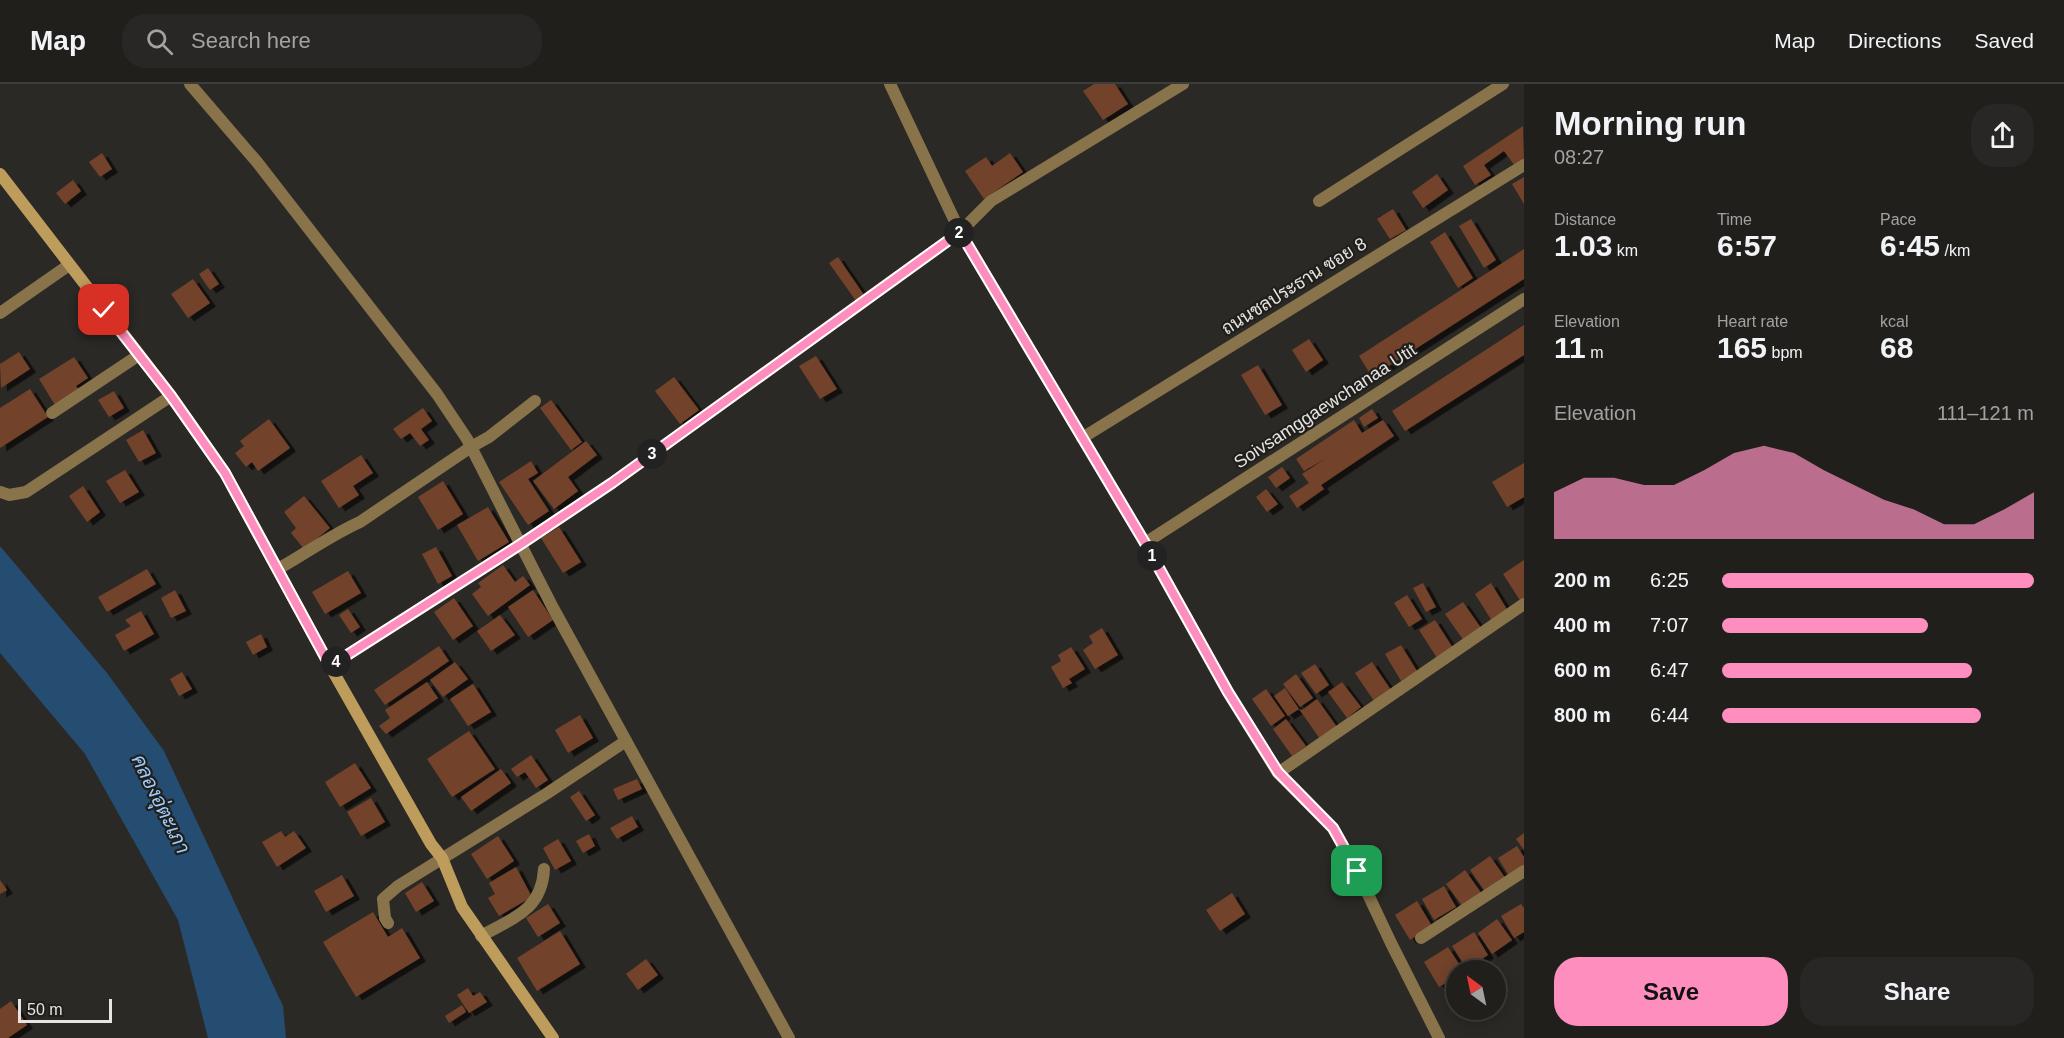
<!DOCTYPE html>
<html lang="en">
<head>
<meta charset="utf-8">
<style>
  :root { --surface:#201f1c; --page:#282725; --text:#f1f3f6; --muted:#a2a2a3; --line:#3d3d3b; --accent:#fd8ebe }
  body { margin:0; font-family:Arial,Sarabun,sans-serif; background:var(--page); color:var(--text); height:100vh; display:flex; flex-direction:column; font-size:22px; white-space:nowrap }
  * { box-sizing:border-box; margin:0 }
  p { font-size:20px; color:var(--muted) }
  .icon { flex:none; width:33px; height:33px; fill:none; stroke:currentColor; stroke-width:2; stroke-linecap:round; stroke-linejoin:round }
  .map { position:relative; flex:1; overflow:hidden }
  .panel { display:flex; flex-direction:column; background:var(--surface); width:540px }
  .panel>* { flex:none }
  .needle { width:39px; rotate:327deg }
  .tools { position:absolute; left:1446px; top:876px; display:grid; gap:12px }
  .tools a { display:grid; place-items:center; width:60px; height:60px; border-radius:50%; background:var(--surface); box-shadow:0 3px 15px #0003,0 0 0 2px var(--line); font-size:30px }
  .scale { position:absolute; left:18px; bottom:15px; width:94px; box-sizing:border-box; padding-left:6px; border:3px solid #e6e5e2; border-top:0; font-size:16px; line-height:21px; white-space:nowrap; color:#e6e5e2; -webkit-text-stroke:4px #211f1c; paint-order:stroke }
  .pin { position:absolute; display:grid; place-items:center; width:51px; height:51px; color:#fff; margin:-26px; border-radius:12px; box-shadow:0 3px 9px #0006 }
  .km { position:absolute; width:30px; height:30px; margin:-15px; border-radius:50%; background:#222; color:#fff; font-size:16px; line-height:30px; text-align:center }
  .round { display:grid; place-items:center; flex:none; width:63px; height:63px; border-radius:24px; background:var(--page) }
  .summary { display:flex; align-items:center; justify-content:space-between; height:102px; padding:0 30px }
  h1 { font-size:33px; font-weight:800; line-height:45px }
  .stats { display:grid; grid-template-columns:repeat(3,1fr); gap:9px; height:102px; padding:6px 30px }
  .stats div { display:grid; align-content:center }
  .stats b { font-size:30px; font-weight:800 }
  .stats small { font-size:16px; font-weight:400 }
  .stats p { font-size:16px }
  .chart { height:168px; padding:12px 30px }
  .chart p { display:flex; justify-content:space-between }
  .chart svg { width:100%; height:108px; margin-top:6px; fill:var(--accent); opacity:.7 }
  .primary-button { display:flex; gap:12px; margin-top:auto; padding:12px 30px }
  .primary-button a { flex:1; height:69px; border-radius:24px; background:var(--accent); color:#111; font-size:24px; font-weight:800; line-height:69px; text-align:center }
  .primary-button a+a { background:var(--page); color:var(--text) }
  ul { padding:0 30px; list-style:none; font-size:20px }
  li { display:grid; grid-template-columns:96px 72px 1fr; align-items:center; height:45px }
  li i { height:15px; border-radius:8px; background:var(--accent) }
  header { display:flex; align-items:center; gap:36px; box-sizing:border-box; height:84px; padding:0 30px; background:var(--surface); border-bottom:2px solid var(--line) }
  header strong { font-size:28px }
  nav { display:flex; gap:33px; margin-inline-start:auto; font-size:21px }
  .search { width:420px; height:54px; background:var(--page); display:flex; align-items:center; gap:15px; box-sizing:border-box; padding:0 21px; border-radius:24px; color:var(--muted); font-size:22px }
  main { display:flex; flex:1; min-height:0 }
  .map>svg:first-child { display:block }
  .water { fill:#254c71 }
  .building { fill:#72422a; filter:url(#shadow) }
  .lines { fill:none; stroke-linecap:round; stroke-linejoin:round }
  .street { stroke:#88734b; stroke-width:12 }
  .secondary { stroke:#be9c5b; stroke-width:12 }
  .route-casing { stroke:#fff; stroke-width:12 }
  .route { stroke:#fd8ebe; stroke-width:8 }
  .labels { text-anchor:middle; stroke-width:4.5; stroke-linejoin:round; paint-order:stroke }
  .street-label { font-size:18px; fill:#e6e5e2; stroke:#211f1c }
  .water-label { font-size:20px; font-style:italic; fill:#9dcdfd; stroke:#211f1c }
</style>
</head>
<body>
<header>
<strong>Map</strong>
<div class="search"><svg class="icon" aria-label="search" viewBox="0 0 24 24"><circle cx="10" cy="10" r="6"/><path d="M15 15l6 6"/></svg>Search here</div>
<nav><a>Map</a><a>Directions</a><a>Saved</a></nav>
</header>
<main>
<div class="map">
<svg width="1524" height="954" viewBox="0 0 1524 954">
  <defs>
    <filter id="shadow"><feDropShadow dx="6" dy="3.5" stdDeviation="0" flood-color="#0009"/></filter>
  </defs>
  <rect width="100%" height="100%" fill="#2b2925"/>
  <polygon class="water" points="0,462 107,589 164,667 283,922 286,954 208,954 178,836 85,670 0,569"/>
  <g class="building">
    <polygon points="1094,0 1115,0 1128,20 1103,36 1083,7"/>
    <polygon points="1523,42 1524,75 1515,82 1504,67 1484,81 1491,91 1475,101 1463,82"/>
    <polygon points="102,69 112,85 100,93 89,78"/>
    <polygon points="1010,69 1023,88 984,115 965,87 986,73 992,82"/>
    <polygon points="1437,90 1448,106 1423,124 1412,108"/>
    <polygon points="1524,93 1524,120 1512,100"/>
    <polygon points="73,96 81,107 65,120 56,109"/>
    <polygon points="1393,125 1406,146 1390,155 1377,135"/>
    <polygon points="1471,135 1496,176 1484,184 1459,142"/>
    <polygon points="1445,148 1473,194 1458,204 1430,158"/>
    <polygon points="1524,165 1524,195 1372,293 1359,272"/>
    <polygon points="838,173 864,211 856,217 829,179"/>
    <polygon points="208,184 219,200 210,206 199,190"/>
    <polygon points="193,195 210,219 188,234 171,210"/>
    <polygon points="1524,241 1524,271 1405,347 1392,327"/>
    <polygon points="1309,255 1323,276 1306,288 1292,266"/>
    <polygon points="19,268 30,285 1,304 0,280"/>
    <polygon points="816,272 837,305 820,315 799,282"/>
    <polygon points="74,273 88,294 76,302 79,306 55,321 39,295"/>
    <polygon points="1258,281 1282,321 1265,331 1241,291"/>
    <polygon points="674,293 699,326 680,340 655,307"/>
    <polygon points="30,305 48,333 0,364 0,324"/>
    <polygon points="114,307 124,324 109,333 98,316"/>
    <polygon points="551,316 582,358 571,366 540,324"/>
    <polygon points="423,324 432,337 421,345 429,356 420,362 410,349 401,355 393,345"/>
    <polygon points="1372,325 1378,334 1364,343 1359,334"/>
    <polygon points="269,335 290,364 258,387 252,378 246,383 235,369 244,362 240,357"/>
    <polygon points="1354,336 1362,349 1383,336 1394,352 1321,401 1324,405 1297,424 1289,412 1309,399 1302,390 1325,375 1304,387 1296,375"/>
    <polygon points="143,346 156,369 139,378 126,356"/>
    <polygon points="586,357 597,371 568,393 578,407 554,425 533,397"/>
    <polygon points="361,371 373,389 353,402 359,411 339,424 321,397"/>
    <polygon points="531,377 538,389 528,395 549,427 528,441 499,398"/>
    <polygon points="1524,379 1524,413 1507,423 1492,398"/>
    <polygon points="1282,383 1290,394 1276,404 1268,393"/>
    <polygon points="125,386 139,408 120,419 106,397"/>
    <polygon points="443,397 463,430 438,446 418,413"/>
    <polygon points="83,402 100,428 87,438 69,412"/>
    <polygon points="1266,405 1278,420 1267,428 1256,413"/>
    <polygon points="304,412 330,444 304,465 291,449 296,444 284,428"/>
    <polygon points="488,423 509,458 478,477 457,441"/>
    <polygon points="559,443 581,478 563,489 541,454"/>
    <polygon points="436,463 452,492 438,500 422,470"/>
    <polygon points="1524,476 1524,515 1521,518 1503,490"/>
    <polygon points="503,481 515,498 523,492 530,501 488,532 472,510 481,503 478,499"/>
    <polygon points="147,485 156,500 107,528 98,513"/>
    <polygon points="348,487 361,509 325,530 312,508"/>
    <polygon points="1423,499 1436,523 1426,528 1413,504"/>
    <polygon points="1491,499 1508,527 1492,537 1475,510"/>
    <polygon points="175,506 186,527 171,534 161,514"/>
    <polygon points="533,506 553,536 528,553 508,523"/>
    <polygon points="1407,511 1422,535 1409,543 1394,519"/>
    <polygon points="454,514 473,542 453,556 434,528"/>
    <polygon points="1463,518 1481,544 1464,557 1445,530"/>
    <polygon points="348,525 360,543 351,549 339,531"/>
    <polygon points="141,527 154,550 124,567 115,551 131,542 125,536"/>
    <polygon points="500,531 515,551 491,567 477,547"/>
    <polygon points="1435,536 1453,564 1437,574 1419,546"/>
    <polygon points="1102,544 1118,571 1095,585 1083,566 1093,559 1089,552"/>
    <polygon points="261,550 267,563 253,571 246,558"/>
    <polygon points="1401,561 1417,587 1401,597 1385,570"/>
    <polygon points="439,562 449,577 385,621 374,606"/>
    <polygon points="1071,563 1085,585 1069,595 1072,599 1063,604 1051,583 1061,577 1058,571"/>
    <polygon points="455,578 468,595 443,613 430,596"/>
    <polygon points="1372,578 1391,606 1374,617 1355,589"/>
    <polygon points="1315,580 1329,601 1316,610 1301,589"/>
    <polygon points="182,588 192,605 179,612 170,595"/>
    <polygon points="1296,590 1313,614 1300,623 1283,600"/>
    <polygon points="427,598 438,614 386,650 379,642 390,634 385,626"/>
    <polygon points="1342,598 1361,623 1347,634 1328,608"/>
    <polygon points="473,600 491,628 468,642 450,615"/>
    <polygon points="1285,604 1299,625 1302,626 1317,615 1337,643 1320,655 1299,625 1288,632 1274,612"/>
    <polygon points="1266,605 1285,632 1271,642 1252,615"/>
    <polygon points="580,631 593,654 568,669 555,646"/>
    <polygon points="1286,635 1306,662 1292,672 1273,645"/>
    <polygon points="469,647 495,685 452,713 427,675"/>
    <polygon points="531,671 548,696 536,704 525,688 517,693 511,685"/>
    <polygon points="355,679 371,704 340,723 325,698"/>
    <polygon points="501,685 511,699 471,727 461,713"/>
    <polygon points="637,695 642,705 618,716 613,705"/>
    <polygon points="579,707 595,731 586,737 570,713"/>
    <polygon points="371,714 385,738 361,752 347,728"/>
    <polygon points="632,732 638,743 617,755 610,744"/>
    <polygon points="281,747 285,753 294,747 306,764 277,783 262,758"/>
    <polygon points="1524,749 1524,766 1516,755"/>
    <polygon points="589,750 595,762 583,769 576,757"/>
    <polygon points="498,752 514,777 487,795 471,770"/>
    <polygon points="558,755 571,777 555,786 543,764"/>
    <polygon points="1517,762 1524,773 1524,783 1509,792 1498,774"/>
    <polygon points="1490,772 1506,795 1486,809 1470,786"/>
    <polygon points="516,783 532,813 499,832 488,814 495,810 489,799"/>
    <polygon points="1465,786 1482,810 1463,823 1446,800"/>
    <polygon points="342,791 354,812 326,828 314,807"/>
    <polygon points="0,796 7,806 0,810"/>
    <polygon points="422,798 434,817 416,828 405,809"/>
    <polygon points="1444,802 1456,823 1434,836 1422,815"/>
    <polygon points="1232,809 1245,830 1220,847 1206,826"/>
    <polygon points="1417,817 1432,842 1410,856 1395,831"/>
    <polygon points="548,820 560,839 538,853 526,834"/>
    <polygon points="1521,820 1524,824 1524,848 1514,854 1501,832"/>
    <polygon points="373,828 388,853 402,844 420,874 356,913 323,858"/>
    <polygon points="1497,835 1512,856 1492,870 1478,849"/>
    <polygon points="560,847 580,880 537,907 517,874"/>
    <polygon points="1474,848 1488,871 1467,885 1452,862"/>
    <polygon points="1448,863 1463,886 1456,886 1456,893 1439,903 1424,878"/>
    <polygon points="646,875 658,891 638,906 626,890"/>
    <polygon points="468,904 473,912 480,908 487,918 469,929 457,911"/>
    <polygon points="11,917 27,941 8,954 0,954 0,925"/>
    <polygon points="462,921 466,928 449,939 445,932"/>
  </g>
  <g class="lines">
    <g class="street">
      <polyline points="190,0 257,78 437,310 467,355 552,522 789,954"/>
      <polyline points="890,0 960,148 1145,459 1228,608 1278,689 1333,744 1357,787 1391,859 1439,954"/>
      <polyline points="1319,117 1503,0"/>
      <polyline points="0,229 69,181"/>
      <polyline points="52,329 139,271"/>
      <polyline points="1082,354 1524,81"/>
      <polyline points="1,408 9,411 26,408 171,312"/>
      <polyline points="1145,459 1524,215"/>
      <path d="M 278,485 C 305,470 331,451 360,438 L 471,363 L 489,353 L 535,317"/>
      <polyline points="330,582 521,460 612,399 960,148 991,117 1183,0"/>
      <polyline points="1278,689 1524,520"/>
      <polyline points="388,839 385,834 383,815 398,802 546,710 626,657"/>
      <path d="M 481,852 C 513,834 542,826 544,785"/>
      <polyline points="1421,854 1524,787"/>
    </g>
    <polyline class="secondary" points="0,90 171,312 225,389 330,582 431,760 442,774 462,823 553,954"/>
  </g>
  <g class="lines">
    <g class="route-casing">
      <polyline id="route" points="104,226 171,312 225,389 330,582 521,460 612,399 960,148 1145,459 1228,608 1278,688 1333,744 1357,787"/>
    </g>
    <use href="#route" class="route"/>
  </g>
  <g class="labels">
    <g class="street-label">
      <text transform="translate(1294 202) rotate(-32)" y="6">ถนนชลประธาน ซอย 8</text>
      <text transform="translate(1325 322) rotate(-33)" y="6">Soivsamggaewchanaa Utit</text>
    </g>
    <g class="water-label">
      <text transform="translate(161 720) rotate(64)" y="7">คลองอุ่ตะเภา</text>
    </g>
  </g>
</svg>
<div class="tools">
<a><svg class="needle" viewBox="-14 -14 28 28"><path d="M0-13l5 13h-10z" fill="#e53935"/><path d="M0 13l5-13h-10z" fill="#a2a2a3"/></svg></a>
</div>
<div class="scale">50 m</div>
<div class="pin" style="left:1357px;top:787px;background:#1e9e55"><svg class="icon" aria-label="arrive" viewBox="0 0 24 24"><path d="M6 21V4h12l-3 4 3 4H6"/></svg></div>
<div class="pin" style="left:104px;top:226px;background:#d93025"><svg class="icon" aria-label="check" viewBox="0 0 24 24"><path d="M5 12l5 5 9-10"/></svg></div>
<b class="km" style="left:1152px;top:472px">1</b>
<b class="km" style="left:959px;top:149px">2</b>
<b class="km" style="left:652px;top:370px">3</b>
<b class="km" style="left:336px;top:578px">4</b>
</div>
<section class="panel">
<div class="summary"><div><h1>Morning run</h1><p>08:27</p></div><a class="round"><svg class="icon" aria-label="share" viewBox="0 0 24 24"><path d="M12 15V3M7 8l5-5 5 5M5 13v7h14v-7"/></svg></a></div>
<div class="stats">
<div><p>Distance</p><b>1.03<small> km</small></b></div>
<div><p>Time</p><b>6:57</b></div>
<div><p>Pace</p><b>6:45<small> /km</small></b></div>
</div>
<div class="stats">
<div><p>Elevation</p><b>11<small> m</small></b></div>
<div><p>Heart rate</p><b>165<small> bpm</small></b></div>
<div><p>kcal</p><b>68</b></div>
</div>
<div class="chart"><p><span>Elevation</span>111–121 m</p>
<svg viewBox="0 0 160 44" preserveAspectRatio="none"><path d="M0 44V25L10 19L20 19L30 22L40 22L50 16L60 9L70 6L80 9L90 16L100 22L110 28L120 32L130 38L140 38L150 32L160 25V44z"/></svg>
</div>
<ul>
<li><b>200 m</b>6:25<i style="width:100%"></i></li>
<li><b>400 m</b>7:07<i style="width:66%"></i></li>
<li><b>600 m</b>6:47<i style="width:80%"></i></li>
<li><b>800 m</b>6:44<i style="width:83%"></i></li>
</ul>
<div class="primary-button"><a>Save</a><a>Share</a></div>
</section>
</main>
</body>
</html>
